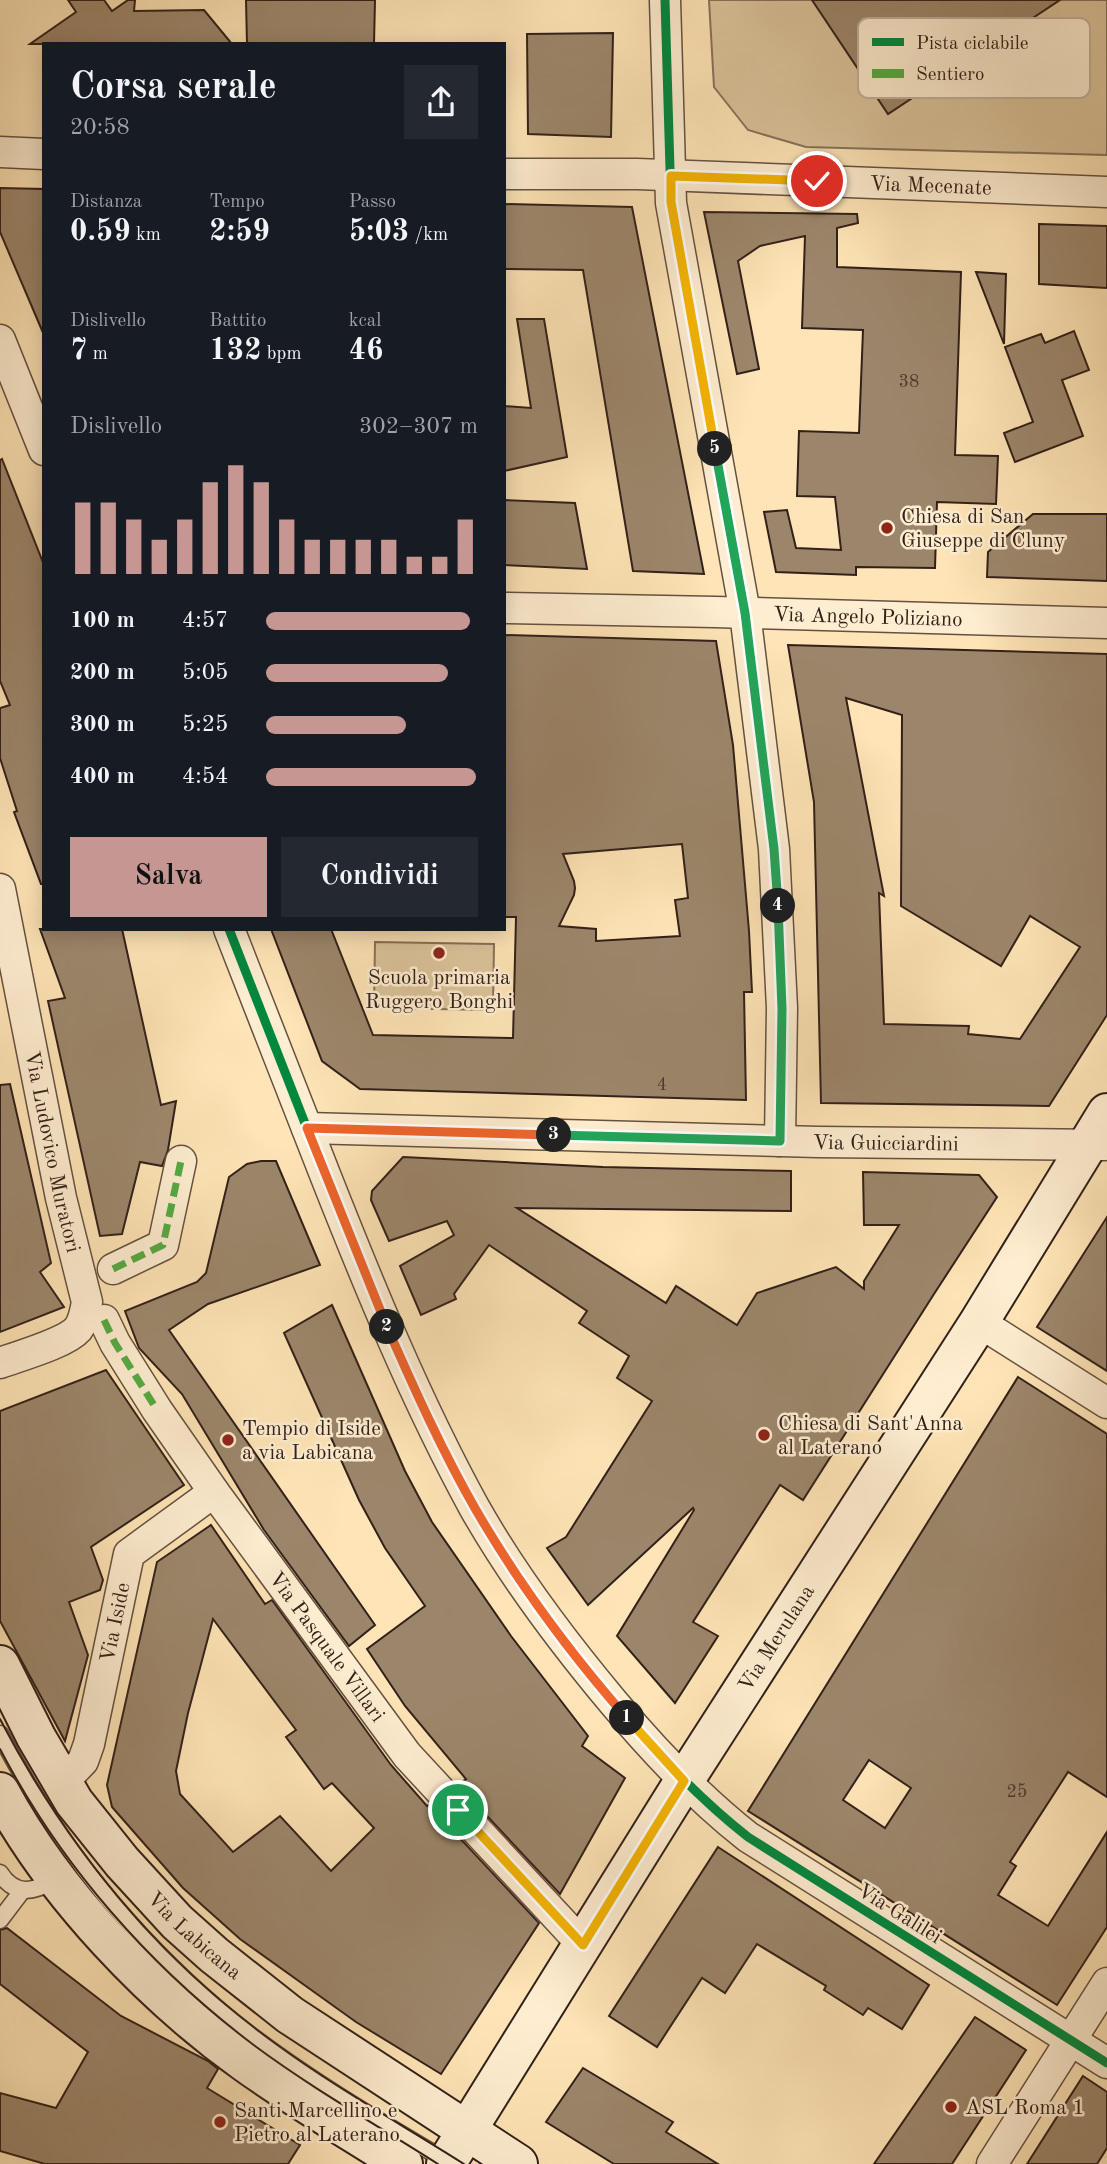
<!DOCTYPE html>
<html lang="it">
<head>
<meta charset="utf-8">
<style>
  :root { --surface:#171b24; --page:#242831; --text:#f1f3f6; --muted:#9ea1a6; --accent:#c59692 }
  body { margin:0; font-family:"Old Standard TT",serif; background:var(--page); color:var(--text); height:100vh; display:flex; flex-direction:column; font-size:26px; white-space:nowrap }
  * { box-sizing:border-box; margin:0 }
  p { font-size:23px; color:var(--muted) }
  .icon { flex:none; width:38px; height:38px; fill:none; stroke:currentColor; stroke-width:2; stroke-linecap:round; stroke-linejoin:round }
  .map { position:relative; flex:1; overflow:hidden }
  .side { position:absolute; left:42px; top:42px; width:464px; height:889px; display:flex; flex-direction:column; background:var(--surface); border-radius:0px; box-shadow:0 4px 18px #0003 }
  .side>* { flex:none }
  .pin { position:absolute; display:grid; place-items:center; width:60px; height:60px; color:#fff; margin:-30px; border:4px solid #fff; border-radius:50%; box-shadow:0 2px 7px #0007 }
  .km { position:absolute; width:35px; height:35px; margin:-18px; border-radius:50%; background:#222; color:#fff; font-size:19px; line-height:35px; text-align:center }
  .round { display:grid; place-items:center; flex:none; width:74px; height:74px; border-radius:0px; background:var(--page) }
  .summary { display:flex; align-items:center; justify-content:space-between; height:119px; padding:0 28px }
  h1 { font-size:38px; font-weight:700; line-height:52px }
  .stats { display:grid; grid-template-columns:repeat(3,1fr); gap:10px; height:119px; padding:7px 28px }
  .stats div { display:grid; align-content:center }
  .stats b { font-size:30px; font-weight:700 }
  .stats small { font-size:19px; font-weight:400 }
  .stats p { font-size:19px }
  .chart { height:196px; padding:14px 28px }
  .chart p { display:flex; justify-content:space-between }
  .chart svg { width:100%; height:126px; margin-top:7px; stroke:var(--accent); stroke-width:6 }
  .button { display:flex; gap:14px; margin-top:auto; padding:14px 28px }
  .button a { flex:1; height:80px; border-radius:0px; background:var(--accent); color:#111; font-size:28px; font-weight:700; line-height:80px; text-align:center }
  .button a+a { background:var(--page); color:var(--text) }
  ul { padding:0 28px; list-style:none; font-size:23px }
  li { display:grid; grid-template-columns:112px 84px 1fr; align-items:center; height:52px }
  li i { height:18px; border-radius:9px; background:var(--accent) }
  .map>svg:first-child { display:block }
  .green { fill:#dbc39b; stroke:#86725a; stroke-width:2 }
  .building { fill:#9c866b; stroke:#322019; stroke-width:2; fill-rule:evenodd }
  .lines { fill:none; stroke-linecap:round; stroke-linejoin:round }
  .lane-casing { stroke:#655140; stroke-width:19 }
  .street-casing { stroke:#655140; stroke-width:33 }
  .secondary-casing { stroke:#322019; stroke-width:42 }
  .lane { stroke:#feedd0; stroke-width:16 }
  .street { stroke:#feedd0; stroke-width:30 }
  .secondary { stroke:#feedd0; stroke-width:38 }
  .tram { stroke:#322019; stroke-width:2 }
  .quiet { stroke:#54aa42; stroke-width:7; stroke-dasharray:14 7; stroke-linecap:butt }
  .cycleway-casing { stroke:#feedd0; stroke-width:13 }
  .cycleway { stroke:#00873e; stroke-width:9 }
  .split-1-casing { stroke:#fff; stroke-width:14 }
  .split-2-casing { stroke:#fff; stroke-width:14 }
  .split-3-casing { stroke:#fff; stroke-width:14 }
  .split-4-casing { stroke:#fff; stroke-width:14 }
  .split-5-casing { stroke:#fff; stroke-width:14 }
  .split-6-casing { stroke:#fff; stroke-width:14 }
  .split-1 { stroke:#f5b400; stroke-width:9 }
  .split-2 { stroke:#f0652b; stroke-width:9 }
  .split-3 { stroke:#f0652b; stroke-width:9 }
  .split-4 { stroke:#22a559; stroke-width:9 }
  .split-5 { stroke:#22a559; stroke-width:9 }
  .split-6 { stroke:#f5b400; stroke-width:9 }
  .poi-dot { fill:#8f2418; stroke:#feedd0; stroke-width:2.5 }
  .labels { text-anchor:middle; stroke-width:5; stroke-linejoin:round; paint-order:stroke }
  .number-label { font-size:18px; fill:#4c3a2e }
  .street-label { font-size:21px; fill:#322019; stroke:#feedd0 }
  .poi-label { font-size:21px; fill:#322019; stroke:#feedd0; text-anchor:start }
  .key { fill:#feedd0; stroke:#c1b099; stroke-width:2 }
  .key-label { font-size:19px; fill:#322019 }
</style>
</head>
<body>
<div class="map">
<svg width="1107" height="2164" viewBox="0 0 1107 2164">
  <rect width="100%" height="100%" fill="#fee4b6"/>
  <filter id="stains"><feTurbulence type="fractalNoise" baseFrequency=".00286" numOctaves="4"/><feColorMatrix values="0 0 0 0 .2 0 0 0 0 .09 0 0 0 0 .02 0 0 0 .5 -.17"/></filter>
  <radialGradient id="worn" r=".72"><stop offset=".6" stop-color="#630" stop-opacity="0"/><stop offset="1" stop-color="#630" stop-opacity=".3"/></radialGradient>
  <g class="green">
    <polygon points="709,0 1107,0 1107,155 806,147 748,130 714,87"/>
    <polygon points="375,942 494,944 493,1010 374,1008"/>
  </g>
  <g class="building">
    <polygon points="68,0 104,0 112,11 128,0 135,0 134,11 204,10 232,44 30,44 76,12"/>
    <polygon points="246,0 375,0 374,44 247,44"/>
    <polygon points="812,0 1060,0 888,114"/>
    <polygon points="613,33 611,137 528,134 527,34"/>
    <polygon points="0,188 44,189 44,335 0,232"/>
    <polygon points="504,204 632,207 704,574 633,571 583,270 504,269"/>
    <polygon points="704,212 857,214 858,223 837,228 837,267 961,272 955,455 998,456 996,504 937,502 935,568 856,567 856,575 776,572 764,512 787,510 796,548 841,550 835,497 797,496 799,431 859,433 863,330 802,328 805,236 760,246 738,261 759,369 737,374"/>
    <polygon points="1039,224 1107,226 1107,288 1039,284"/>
    <polygon points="976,272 1006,274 1004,344"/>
    <polygon points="517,319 544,319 567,457 504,471 504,406 531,408"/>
    <polygon points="1074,331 1089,370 1062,380 1083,436 1015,462 1004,433 1033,422 1005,347 1041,334 1045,343"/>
    <polygon points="2,459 44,565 44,884 41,884 14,812 17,811 0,758 0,708 10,705 0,681 0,460"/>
    <polygon points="504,500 575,503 587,569 504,565"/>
    <polygon points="1033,514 1107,514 1107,581 987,577 988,552"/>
    <path d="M 504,635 L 716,641 L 733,745 L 749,931 L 752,992 L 744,992 L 746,1100 L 360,1089 L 322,1061 L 271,929 L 331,929 L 373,1035 L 513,1038 L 516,917 L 504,917 ZM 682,844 L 688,898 L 675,900 L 680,936 L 596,941 L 596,929 L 559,926 L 574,895 L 575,888 L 574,881 L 563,854 Z"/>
    <path d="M 788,645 L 1107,654 L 1107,1015 L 1049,1106 L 821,1103 L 814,802 ZM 846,698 L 902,715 L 901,906 L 1001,966 L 1030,916 L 1080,947 L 1020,1039 L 968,1034 L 969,1026 L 884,1024 L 879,893 L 884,896 Z"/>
    <polygon points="40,929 122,929 161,1105 176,1101 168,1150 162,1166 140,1162 122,1234 100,1236 48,1001 65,998"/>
    <polygon points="10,1084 51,1263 40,1272 64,1307 0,1332 0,1085"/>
    <polygon points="403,1157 603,1167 791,1171 791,1211 517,1208 666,1303 676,1286 737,1325 757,1293 836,1267 864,1289 864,1281 899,1225 864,1225 863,1172 979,1175 997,1197 934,1294 803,1500 780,1485 693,1622 718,1636 675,1703 617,1636 694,1510 693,1508 588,1605 547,1548 566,1537 652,1401 617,1378 629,1356 579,1323 587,1311 489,1245 454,1294 456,1299 421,1315 400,1266 454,1235 447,1221 389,1241 371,1200 372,1191"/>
    <polygon points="261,1161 276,1161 320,1265 208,1304 169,1330 375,1625 349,1646 264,1530 182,1394 139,1348 125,1311 197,1282 206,1273 229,1177 247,1164"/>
    <polygon points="1107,1217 1107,1371 1037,1327"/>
    <polygon points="332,1305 405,1471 432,1522 511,1636 588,1736 582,1746 625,1778 560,1894 458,1785 466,1779 405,1706 367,1649 425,1606 385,1548 359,1500 284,1333"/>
    <polygon points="106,1370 184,1485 91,1547 103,1580 100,1590 69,1602 88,1655 65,1741 0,1621 0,1411"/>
    <path d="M 1018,1377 L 1107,1434 L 1107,1797 L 1068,1772 L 1010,1862 L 1016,1866 L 998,1895 L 1048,1926 L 1107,1832 L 1107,1927 L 1057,2005 L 748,1811 ZM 869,1760 L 911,1788 L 885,1828 L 843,1800 Z"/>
    <path d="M 211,1525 L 265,1604 L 272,1600 L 391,1765 L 427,1806 L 429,1805 L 539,1923 L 441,2074 L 356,2022 L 240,1939 L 183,1888 L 112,1807 L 107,1785 L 157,1562 ZM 213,1619 L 296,1730 L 286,1737 L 324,1789 L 332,1783 L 374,1828 L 331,1871 L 280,1816 L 233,1852 L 180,1794 L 176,1771 L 188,1713 Z"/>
    <polygon points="718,1847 929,1985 902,2029 868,2008 863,2015 824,1990 826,1986 757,1944 725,1993 702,1978 657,2047 609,2016"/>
    <polygon points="7,1928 121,2016 208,2061 218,2069 207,2088 300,2145 288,2164 45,2164 0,2151 0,2093 56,2108 88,2052 0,1984 0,1930"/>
    <polygon points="975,2017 1026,2050 952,2164 874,2164"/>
    <polygon points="583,2068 673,2122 666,2132 718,2164 614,2164 546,2122"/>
    <polygon points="1083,2076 1107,2092 1107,2148 1097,2164 1027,2164"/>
  </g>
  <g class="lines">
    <g class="lane-casing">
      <g id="lane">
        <path d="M 0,1734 C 53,1836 124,1930 211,2004 C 284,2065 368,2115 450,2163"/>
        <path d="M 0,1873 C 16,1898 35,1891 58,1879"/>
        <polyline points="0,1920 22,1891"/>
      </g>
    </g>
    <g class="street-casing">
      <g id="street">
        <polyline points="665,0 671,203 745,613 774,849 782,1008 780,1141"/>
        <polyline points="0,152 44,154"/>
        <path id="s1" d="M 504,174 L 637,174 L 1107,192"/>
        <polyline points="0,340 44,450"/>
        <path id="s2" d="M 504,608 L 715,612 L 1107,623"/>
        <path id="s3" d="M 0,889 L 61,1198 L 87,1302 C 85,1312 84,1321 78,1329 C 66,1343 19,1356 0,1363"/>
        <path d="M 229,929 C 260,1010 292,1091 324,1172 C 369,1286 415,1399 474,1507 C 513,1576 562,1641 613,1702 C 654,1751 697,1797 748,1837 L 1107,2063"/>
        <path id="s4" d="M 307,1128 L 818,1142 L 1104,1145"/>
        <polyline points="113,1269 163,1245 181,1161"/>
        <path id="s5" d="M 104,1320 L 115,1343 L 157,1410 L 214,1492 L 407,1755 L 583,1945"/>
        <polyline points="979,1322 1107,1403"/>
        <path id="s6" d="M 62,1783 L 83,1761 L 89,1744 L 129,1554 L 214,1492"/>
        <polyline points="992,2164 1107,1983"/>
      </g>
    </g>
    <g class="secondary-casing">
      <g id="secondary">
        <path id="s7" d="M 0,1665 L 36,1737 L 74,1802 L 122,1862 L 177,1922 L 214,1955 L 290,2015 L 518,2164"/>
        <path d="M 0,1792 C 55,1894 151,1995 246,2063 C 296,2099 350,2130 403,2164"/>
        <path id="s8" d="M 446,2164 L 684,1781 L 979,1322 L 1107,1113"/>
      </g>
    </g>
    <use href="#lane" class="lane"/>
    <use href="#street" class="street"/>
    <use href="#secondary" class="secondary"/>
    <g class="tram">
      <path d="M 0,1719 C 67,1848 158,1958 276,2044 C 336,2088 401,2124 464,2164"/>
      <path d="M 0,1749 C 61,1866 150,1967 255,2046 C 313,2089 377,2125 438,2164"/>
    </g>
    <g class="quiet">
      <polyline points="113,1269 163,1245 181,1161"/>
      <polyline points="104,1320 115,1343 157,1410"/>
    </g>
    <g class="cycleway-casing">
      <g id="cycleway">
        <polyline points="665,0 671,203 745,613 774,849 782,1008 780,1141"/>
        <path d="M 229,929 C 260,1010 292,1091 324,1172 C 369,1286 415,1399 474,1507 C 513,1576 562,1641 613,1702 C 654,1751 697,1797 748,1837 L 1107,2063"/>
      </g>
    </g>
    <use href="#cycleway" class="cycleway"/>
  </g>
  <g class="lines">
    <g class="split-1-casing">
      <polyline id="split-1" points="458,1810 583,1945 684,1781 627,1718"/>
    </g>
    <g class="split-2-casing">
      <path id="split-2" d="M 387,1327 C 414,1388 442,1451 476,1510 C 519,1584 570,1653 627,1718"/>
    </g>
    <g class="split-3-casing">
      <polyline id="split-3" points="387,1327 307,1128 554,1135"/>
    </g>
    <g class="split-4-casing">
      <polyline id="split-4" points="554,1135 780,1141 782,1009 778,906"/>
    </g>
    <g class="split-5-casing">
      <polyline id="split-5" points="715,449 745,613 774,849 778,906"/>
    </g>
    <g class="split-6-casing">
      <polyline id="split-6" points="715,449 671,202 671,176 817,181"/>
    </g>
    <use href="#split-1" class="split-1"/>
    <use href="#split-2" class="split-2"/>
    <use href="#split-3" class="split-3"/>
    <use href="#split-4" class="split-4"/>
    <use href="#split-5" class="split-5"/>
    <use href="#split-6" class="split-6"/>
  </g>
  <g class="poi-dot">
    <circle cx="887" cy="528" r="7"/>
    <circle cx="439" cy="953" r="7"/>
    <circle cx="764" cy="1435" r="7"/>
    <circle cx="228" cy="1440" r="7"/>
    <circle cx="951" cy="2107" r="7"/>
    <circle cx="220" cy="2122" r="7"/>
  </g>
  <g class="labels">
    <g class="number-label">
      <text x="909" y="387">38</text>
      <text x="662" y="1090">4</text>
      <text x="1017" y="1797">25</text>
    </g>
    <g class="street-label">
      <text dy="7" stroke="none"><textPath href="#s1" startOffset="427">Via Mecenate</textPath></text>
      <text dy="7" stroke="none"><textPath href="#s2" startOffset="364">Via Angelo Poliziano</textPath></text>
      <text dy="7" stroke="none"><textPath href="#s4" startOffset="579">Via Guicciardini</textPath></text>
      <text dy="7" stroke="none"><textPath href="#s3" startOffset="268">Via Ludovico Muratori</textPath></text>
      <text dy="7" stroke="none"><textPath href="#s6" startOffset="173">Via Iside</textPath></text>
      <text dy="7" stroke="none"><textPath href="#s8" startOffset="621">Via Merulana</textPath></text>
      <text dy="7" stroke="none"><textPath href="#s5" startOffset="396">Via Pasquale Villari</textPath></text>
      <text transform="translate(900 1913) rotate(32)" y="7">Via Galilei</text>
      <text dy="7" stroke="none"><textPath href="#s7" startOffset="336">Via Labicana</textPath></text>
    </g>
    <g class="poi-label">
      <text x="901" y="523">Chiesa di San<tspan x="901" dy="24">Giuseppe di Cluny</tspan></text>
      <text x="439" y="984" text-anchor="middle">Scuola primaria<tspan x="439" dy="24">Ruggero Bonghi</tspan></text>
      <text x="778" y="1430">Chiesa di Sant'Anna<tspan x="778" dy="24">al Laterano</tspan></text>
      <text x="242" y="1435">Tempio di Iside<tspan x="242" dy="24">a via Labicana</tspan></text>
      <text x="965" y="2114">ASL Roma 1</text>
      <text x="234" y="2117">Santi Marcellino e<tspan x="234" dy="24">Pietro al Laterano</tspan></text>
    </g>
  </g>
  <rect x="858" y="18" width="232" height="80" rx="10" class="key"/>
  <rect x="872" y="38" width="32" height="8" fill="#00873e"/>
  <rect x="872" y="69" width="32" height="9" fill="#54aa42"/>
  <g class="key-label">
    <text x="916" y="49">Pista ciclabile</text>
    <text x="916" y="80">Sentiero</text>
  </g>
  <rect width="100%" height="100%" filter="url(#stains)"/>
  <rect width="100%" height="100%" fill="url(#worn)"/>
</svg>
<div class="pin" style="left:458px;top:1810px;background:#1e9e55"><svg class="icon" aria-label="arrive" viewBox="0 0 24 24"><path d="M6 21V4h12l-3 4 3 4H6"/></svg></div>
<div class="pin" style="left:817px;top:181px;background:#d93025"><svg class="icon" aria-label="check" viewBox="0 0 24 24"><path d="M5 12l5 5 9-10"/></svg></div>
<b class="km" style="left:627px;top:1718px">1</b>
<b class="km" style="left:387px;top:1327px">2</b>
<b class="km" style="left:554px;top:1135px">3</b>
<b class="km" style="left:778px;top:906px">4</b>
<b class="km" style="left:715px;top:449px">5</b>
<section class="side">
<div class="summary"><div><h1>Corsa serale</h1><p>20:58</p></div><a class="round"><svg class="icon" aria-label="share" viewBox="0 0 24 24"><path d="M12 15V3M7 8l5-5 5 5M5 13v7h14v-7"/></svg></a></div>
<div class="stats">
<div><p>Distanza</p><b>0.59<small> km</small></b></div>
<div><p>Tempo</p><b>2:59</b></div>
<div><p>Passo</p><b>5:03<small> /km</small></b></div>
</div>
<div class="stats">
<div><p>Dislivello</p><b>7<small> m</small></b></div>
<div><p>Battito</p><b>132<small> bpm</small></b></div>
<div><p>kcal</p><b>46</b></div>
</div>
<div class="chart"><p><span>Dislivello</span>302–307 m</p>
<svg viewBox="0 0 160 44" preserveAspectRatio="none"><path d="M5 44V19M15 44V19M25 44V25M35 44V32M45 44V25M55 44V12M65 44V6M75 44V12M85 44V25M95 44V32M105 44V32M115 44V32M125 44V32M135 44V38M145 44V38M155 44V25"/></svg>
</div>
<ul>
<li><b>100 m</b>4:57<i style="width:96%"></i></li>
<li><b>200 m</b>5:05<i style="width:86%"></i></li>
<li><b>300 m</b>5:25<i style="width:66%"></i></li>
<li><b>400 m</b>4:54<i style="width:99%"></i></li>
</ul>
<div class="button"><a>Salva</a><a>Condividi</a></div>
</section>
</div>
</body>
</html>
